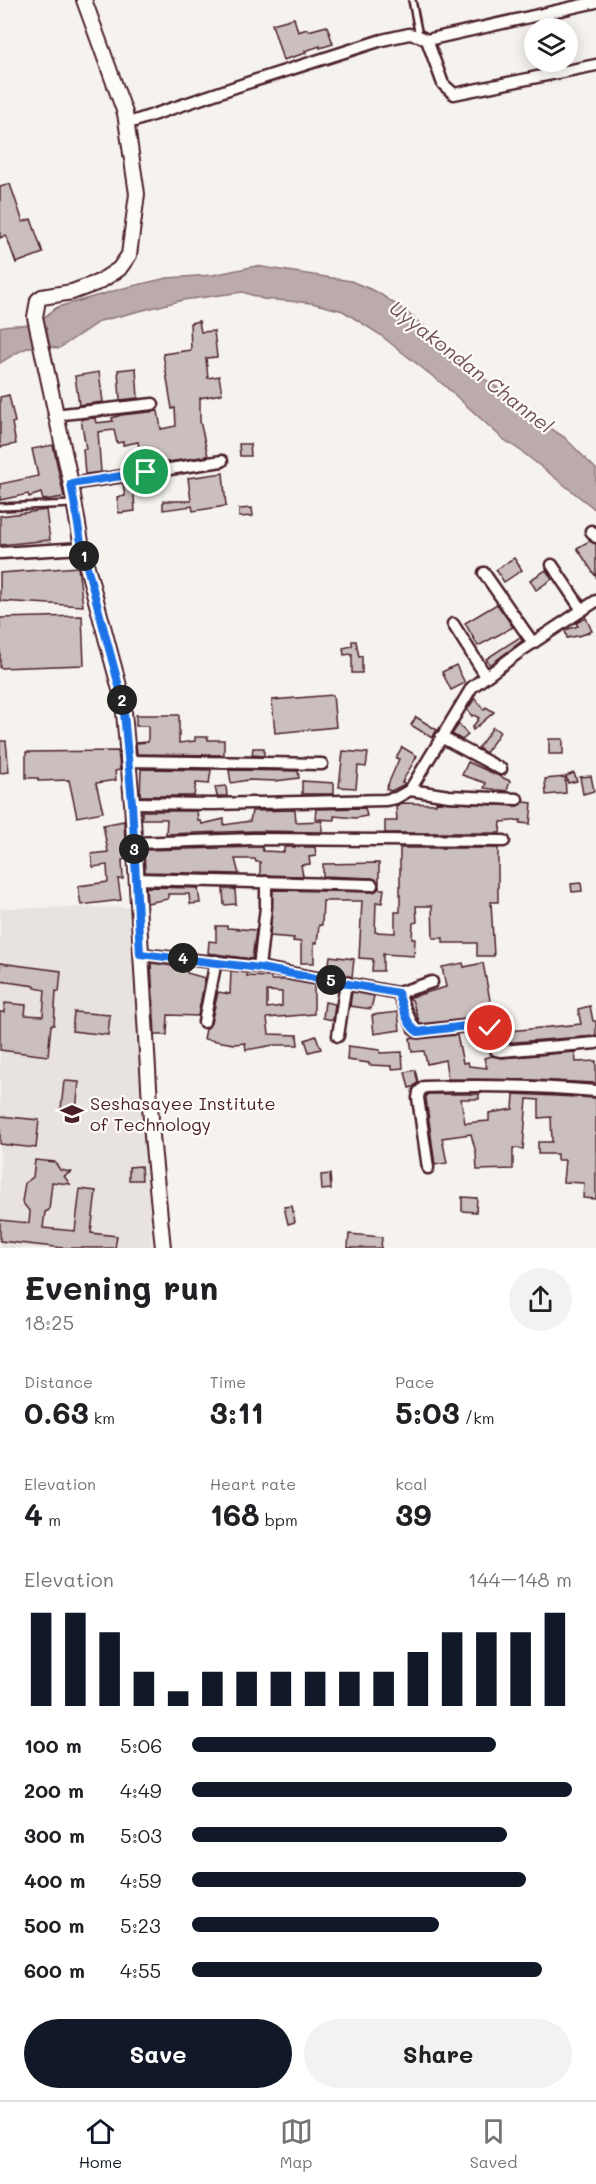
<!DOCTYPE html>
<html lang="en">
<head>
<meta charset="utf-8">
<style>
  :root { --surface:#fff; --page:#f2f2f2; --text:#202124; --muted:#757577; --line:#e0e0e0; --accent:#111827 }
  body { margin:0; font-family:Mali,sans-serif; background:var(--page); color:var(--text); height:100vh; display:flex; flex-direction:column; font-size:22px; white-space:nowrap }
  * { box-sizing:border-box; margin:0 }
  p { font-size:20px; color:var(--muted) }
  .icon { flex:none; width:33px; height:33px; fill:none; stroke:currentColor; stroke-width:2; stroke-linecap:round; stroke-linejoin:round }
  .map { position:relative; height:1248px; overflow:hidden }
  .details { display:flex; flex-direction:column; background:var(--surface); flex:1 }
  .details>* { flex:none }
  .fabs { position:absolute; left:524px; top:18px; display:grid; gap:12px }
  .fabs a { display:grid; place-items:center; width:54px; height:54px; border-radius:50%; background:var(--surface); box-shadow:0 3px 15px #0003; font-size:30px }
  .pin { position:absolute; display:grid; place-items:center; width:51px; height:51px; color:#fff; margin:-26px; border:3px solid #fff; border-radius:50%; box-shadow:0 2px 6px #0007 }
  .km { position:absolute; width:30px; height:30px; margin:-15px; border-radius:50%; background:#222; color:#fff; font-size:16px; line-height:30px; text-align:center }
  .round { display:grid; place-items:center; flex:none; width:63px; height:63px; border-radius:32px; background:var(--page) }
  .overview { display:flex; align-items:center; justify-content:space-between; height:102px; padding:0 24px }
  h1 { font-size:33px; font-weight:700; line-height:45px }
  .stats { display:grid; grid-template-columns:repeat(3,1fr); gap:9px; height:102px; padding:6px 24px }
  .stats div { display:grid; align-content:center }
  .stats b { font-size:30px; font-weight:700 }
  .stats small { font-size:16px; font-weight:400 }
  .stats p { font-size:16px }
  .chart { height:168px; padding:12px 24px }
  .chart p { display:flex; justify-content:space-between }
  .chart svg { width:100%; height:108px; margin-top:6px; stroke:var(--accent); stroke-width:6 }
  .primary-button { display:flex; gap:12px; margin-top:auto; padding:12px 24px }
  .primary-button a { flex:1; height:69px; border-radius:36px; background:var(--accent); color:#fff; font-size:24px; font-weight:700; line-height:69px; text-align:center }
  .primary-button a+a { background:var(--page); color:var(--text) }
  ul { padding:0 24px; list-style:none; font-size:20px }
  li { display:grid; grid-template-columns:96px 72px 1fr; align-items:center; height:45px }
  li i { height:15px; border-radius:8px; background:var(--accent) }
  .tab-bar { display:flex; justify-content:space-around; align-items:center; height:84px; border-top:2px solid var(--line); background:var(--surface); font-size:16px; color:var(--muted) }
  .tab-bar a { display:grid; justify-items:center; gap:3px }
  .tab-bar .current { color:var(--accent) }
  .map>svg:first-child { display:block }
  .built { fill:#e9e3e0 }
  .water { fill:#bbabac; stroke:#8e7378; stroke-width:1.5 }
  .building { fill:#cbbfbe; stroke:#4a1f2b; stroke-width:1.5; fill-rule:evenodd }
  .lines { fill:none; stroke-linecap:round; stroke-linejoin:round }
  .service-casing { stroke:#4a1f2b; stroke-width:10 }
  .minor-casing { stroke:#4a1f2b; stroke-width:15 }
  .tertiary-casing { stroke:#4a1f2b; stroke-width:18 }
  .service { stroke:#fdfcf7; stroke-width:5 }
  .minor { stroke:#fdfcf7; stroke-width:10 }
  .tertiary { stroke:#fdfcf7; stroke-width:14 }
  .route-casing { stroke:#fff; stroke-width:12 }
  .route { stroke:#1a73e8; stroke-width:8 }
  .labels { text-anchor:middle; stroke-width:4.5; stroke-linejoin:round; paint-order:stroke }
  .poi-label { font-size:18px; fill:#4a1f2b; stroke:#fdfcf7; text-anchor:start }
  .water-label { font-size:20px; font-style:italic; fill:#725058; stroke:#fdfcf7 }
</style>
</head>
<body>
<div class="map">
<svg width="596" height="1248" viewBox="0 0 596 1248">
  <rect width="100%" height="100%" fill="#f6f3ef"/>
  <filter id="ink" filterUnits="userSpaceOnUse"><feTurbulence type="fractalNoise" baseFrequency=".0167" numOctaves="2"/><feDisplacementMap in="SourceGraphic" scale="12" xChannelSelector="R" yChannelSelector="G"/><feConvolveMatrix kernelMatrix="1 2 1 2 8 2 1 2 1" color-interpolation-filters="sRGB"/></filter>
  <g filter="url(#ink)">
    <polygon class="built" points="131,907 152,1248 0,1248 0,908"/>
    <path class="water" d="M 256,266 L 351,281 L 377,292 L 401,308 L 431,332 L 464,365 L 507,394 L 532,416 L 564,437 L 596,469 L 596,510 L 521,451 L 503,439 L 445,386 L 379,334 L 343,311 L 312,303 L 263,299 L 243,292 L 183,300 L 100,321 L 58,349 C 36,339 19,351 0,363 L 0,327 C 11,323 23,327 34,323 C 44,320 49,312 58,307 L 124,288 L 167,278 L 213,275 Z"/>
    <g class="building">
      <polygon points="294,18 298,32 307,29 308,31 327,26 333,44 320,48 320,46 305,51 306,53 283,60 272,24"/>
      <polygon points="10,184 23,222 31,219 43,253 16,263 6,235 0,238 0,187"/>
      <polygon points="199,321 201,332 214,331 217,357 206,358 208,378 219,376 222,394 200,398 200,421 208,456 142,466 138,442 123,445 123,442 117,443 114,430 98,432 101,472 85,474 83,449 86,449 81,419 95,418 96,423 113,421 112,418 121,415 158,411 161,429 176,426 175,408 172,409 163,354 191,350 190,323"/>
      <polygon points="136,368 138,398 120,400 118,370"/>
      <polygon points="99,372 103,402 79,405 75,376"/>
      <polygon points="9,395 15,422 12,423 16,444 0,447 0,397"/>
      <polygon points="239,444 250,444 251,456 240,456"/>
      <polygon points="53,445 64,497 43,500 41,493 29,497 28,494 0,500 0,484 38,476 32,449"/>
      <polygon points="223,473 226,506 193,511 192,506 163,510 163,501 191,501 188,478"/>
      <polygon points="133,482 135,511 119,513 117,497 125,496 123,484"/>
      <polygon points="252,508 253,516 239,517 239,509"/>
      <polygon points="46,510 50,540 0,545 0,516"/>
      <polygon points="589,541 596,544 596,577 577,548"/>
      <polygon points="514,558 522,570 504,582 496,570"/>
      <polygon points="78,567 83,606 0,601 0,573"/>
      <polygon points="546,570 552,579 536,590 530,580"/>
      <polygon points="497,604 513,627 478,646 465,623"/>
      <polygon points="82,616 84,665 0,668 0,618"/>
      <polygon points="586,618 592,631 582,635 567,638 565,630 578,626 576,623"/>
      <polygon points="520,637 522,641 490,665 486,659"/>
      <polygon points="352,641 356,641 359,657 362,656 362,673 352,673 352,654 344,655 343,648 352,646"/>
      <polygon points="456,665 465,683 451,690 442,672"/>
      <polygon points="333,695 336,727 275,733 272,700"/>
      <polygon points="475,698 484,710 486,707 494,712 473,730 472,728 479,718 474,715 472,716 467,710"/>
      <polygon points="136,715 179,715 179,743 195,741 195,737 208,737 208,740 224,740 224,755 137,754 136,743 148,742 148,726 136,726"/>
      <polygon points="416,717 437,730 432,738 411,725"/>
      <polygon points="459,724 468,735 462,740 452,734"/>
      <polygon points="493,727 500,732 486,753 478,748"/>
      <rect x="549" y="739" width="14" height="15"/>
      <polygon points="0,741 6,741 9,772 0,773"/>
      <polygon points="402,747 417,756 402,782 405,783 405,784 391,791 386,789 399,759 396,758"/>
      <polygon points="253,748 264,748 264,756 252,755"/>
      <polygon points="118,751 120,770 115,771 116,780 96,783 103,812 77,817 69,780 38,781 38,778 26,778 26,752"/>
      <polygon points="343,751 368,753 366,767 358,766 356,788 339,787"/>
      <polygon points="468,762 510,781 507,791 484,788 486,783 462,775"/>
      <polygon points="141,769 211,770 209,784 196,783 194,796 140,796"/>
      <polygon points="229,770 298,771 299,778 275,781 248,780 231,783"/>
      <polygon points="574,773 577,781 568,783 566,776"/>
      <polygon points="591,776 594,791 583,794 580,777"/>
      <polygon points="565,777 566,793 546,795 545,779"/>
      <polygon points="302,781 334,783 334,794 302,794"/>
      <polygon points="226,786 227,796 217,796 215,787"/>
      <polygon points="436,802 517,806 524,802 532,803 530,824 520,823 521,820 501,822 500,833 385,833 385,821 397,821 396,806 402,803 436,804"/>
      <polygon points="365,808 367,816 356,818 334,816 334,820 315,819 316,809"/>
      <polygon points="295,810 296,822 322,821 322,832 254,831 166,834 167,819 142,819 142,811 197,811 198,821 201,821 202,824 224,819 224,825 250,821 252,811"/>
      <polygon points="124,821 126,859 122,860 123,879 118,879 121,900 81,905 78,886 108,882 107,865 93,867 91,854 108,852 103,825"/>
      <polygon points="262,847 263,851 284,852 284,847 315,847 316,856 309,857 310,864 301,865 303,876 260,875 260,862 256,862 255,859 235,859 239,874 145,872 144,850"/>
      <polygon points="400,848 498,848 498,902 491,902 494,956 477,956 477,943 443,943 443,938 433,938 432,906 416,906 417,922 413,923 412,939 415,939 414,956 383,954 383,971 372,971 373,959 359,958 362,901 323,901 322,925 319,925 317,943 314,943 314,963 301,963 301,942 293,941 294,938 270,936 273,890 372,892 376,891 379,887 379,889 384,889 382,903 376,902 375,932 395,933 395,912 400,912"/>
      <polygon points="379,863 379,883 372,878 323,876 323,864"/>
      <polygon points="581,883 582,891 572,892 571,884"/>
      <polygon points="146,887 198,888 200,903 190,904 189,894 168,894 168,899 147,903"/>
      <polygon points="223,889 235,889 236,904 224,905"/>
      <polygon points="216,926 227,926 227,928 256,930 252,959 208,953 209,941 216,942"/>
      <polygon points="330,956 354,959 352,977 328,972"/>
      <polygon points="0,963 61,971 59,992 56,991 54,1025 51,1025 48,1056 0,1050 0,1012 4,1012 5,1003 26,1005 25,1015 43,1016 45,990 35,988 35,986 0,981"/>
      <polygon points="151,963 187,968 187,973 205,978 198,1016 168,1015 167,1035 155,1035"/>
      <polygon points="463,963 464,967 483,963 493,1016 420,1024 412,1000 408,998 446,987 442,967"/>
      <path d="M 231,971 L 248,973 L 247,976 L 271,977 L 271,980 L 287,980 L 314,985 L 314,1014 L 267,1018 L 269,1034 L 297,1035 L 298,1045 L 274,1045 L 246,1050 L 245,1043 L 234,1044 L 204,1039 L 206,1029 L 211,1023 L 218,992 L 230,994 ZM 267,991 L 282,992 L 282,1006 L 267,1008 Z"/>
      <polygon points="352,992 374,996 371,1009 350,1006"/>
      <polygon points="325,1002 335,1004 333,1020 323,1018"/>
      <polygon points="590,1006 593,1021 596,1021 596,1036 502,1043 499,1032 581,1024 578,1009"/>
      <polygon points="74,1012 110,1015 108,1035 72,1031"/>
      <polygon points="398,1012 400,1030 374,1034 372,1015"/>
      <polygon points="481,1032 484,1033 486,1041 475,1043 473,1033"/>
      <polygon points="457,1035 463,1063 468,1062 469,1066 487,1068 484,1058 492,1056 502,1058 575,1052 576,1062 596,1061 596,1083 532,1080 448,1079 445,1060 427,1064 424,1051 412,1052 410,1038 419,1039"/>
      <polygon points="316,1036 321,1049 309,1052 305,1040"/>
      <polygon points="348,1046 380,1050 380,1053 402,1052 403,1068 392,1069 392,1066 369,1065 369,1063 347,1060"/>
      <polygon points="415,1070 418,1082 413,1087 409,1088 405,1072"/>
      <polygon points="64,1081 79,1082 76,1111 61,1109"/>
      <polygon points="427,1094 479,1094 479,1099 461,1099 465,1123 489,1121 489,1113 513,1109 514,1094 596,1098 596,1199 583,1198 584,1183 563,1182 565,1160 557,1160 557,1154 538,1154 538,1142 552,1142 551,1117 539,1118 539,1100 527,1099 523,1149 513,1148 513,1169 477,1170 476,1153 471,1134 442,1138 447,1163 435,1165 426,1098"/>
      <polygon points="0,1116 39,1120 36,1148 0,1144"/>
      <polygon points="35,1160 55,1162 60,1170 71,1172 64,1176 70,1184 52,1182 49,1210 45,1212 43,1228 75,1231 80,1189 96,1191 91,1233 117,1236 115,1248 64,1248 0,1241 0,1220 29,1223 30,1212 22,1202 25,1183 33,1177"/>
      <polygon points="141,1166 142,1180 129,1180 129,1167"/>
      <polygon points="330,1174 331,1189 322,1190 321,1175"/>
      <polygon points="462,1197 477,1198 476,1212 462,1211"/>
      <polygon points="292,1206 295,1222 288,1224 284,1207"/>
      <polygon points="349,1234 382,1237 381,1248 348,1248"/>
    </g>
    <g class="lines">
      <g class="service-casing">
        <g id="service">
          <polyline points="412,0 419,36"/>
          <polyline points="0,507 73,504"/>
        </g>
      </g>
      <g class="minor-casing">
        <g id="minor">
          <polyline points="427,40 443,84 454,94 596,65"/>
          <polyline points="126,124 244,84 382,40 409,34 419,36 427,40 596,2"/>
          <polyline points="54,415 153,404"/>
          <polyline points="71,484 222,461"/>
          <polyline points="591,531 596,537"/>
          <polyline points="0,553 82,548"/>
          <polyline points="552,565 582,610"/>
          <polyline points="484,573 533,643"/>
          <polyline points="453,624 486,676"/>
          <polyline points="441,737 501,769"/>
          <polyline points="127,761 322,764"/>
          <polyline points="410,790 449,796 517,799"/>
          <polyline points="132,803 213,804 385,800 396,798 410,790 472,687 522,650 596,601"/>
          <polyline points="133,843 254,839 504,841"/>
          <polyline points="136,879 372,885"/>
          <polyline points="140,954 259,967 398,993 414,1029 418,1032 482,1024 490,1028 496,1050 501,1051 596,1043"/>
          <polyline points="259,967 266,907 266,882"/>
          <polyline points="398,993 432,982"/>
          <polyline points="204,1022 216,961"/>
          <polyline points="338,1036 346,982"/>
          <path d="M 428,1168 L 418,1098 L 419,1092 L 424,1087 C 481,1085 539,1086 596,1091"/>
        </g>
      </g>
      <g class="tertiary-casing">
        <polyline id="tertiary" points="84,0 125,113 137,194 129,255 119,269 99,282 72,292 42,297 38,300 35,317 71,484 82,548 123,701 132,803 152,1136 163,1248"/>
      </g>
      <use href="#service" class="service"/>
      <use href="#minor" class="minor"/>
      <use href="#tertiary" class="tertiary"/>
    </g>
  </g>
  <g class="lines" filter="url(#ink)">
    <g class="route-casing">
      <path id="route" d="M 146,472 L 71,484 L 82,548 L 123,701 L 132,803 L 140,954 L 260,968 L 398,993 C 403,1006 406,1025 418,1032 L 482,1024 L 490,1028"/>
    </g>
    <use href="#route" class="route"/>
  </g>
  <defs>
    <g id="university-bare" transform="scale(1.8)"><path d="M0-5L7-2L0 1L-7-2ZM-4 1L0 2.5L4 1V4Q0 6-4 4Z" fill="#4a1f2b" stroke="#fdfcf7" stroke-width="2.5" paint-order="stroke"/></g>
  </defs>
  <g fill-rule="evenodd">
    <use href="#university-bare" x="72" y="1114"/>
  </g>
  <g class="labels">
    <g class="poi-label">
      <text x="90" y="1110">Seshasayee Institute<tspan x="90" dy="21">of Technology</tspan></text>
    </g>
    <g class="water-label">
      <text transform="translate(471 367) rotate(38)" y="7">Uyyakondan Channel</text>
    </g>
  </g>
</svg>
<div class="fabs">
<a><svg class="icon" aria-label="layers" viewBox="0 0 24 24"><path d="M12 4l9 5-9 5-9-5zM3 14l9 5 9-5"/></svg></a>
</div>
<div class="pin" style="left:146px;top:472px;background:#1e9e55"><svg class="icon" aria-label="arrive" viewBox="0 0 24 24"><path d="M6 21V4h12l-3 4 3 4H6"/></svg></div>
<div class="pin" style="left:490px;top:1028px;background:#d93025"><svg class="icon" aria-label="check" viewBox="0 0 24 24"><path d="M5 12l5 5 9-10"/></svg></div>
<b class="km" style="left:84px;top:556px">1</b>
<b class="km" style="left:122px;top:700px">2</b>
<b class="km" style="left:134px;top:849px">3</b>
<b class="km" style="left:183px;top:958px">4</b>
<b class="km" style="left:331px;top:980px">5</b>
</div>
<section class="details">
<div class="overview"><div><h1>Evening run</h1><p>18:25</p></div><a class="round"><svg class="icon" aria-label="share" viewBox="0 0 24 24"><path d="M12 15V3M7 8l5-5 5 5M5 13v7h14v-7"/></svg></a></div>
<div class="stats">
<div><p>Distance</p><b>0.63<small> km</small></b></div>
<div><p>Time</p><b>3:11</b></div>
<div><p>Pace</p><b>5:03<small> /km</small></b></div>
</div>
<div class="stats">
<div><p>Elevation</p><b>4<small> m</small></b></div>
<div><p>Heart rate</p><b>168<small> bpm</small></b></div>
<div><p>kcal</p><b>39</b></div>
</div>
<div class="chart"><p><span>Elevation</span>144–148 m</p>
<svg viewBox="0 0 160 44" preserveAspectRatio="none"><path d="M5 44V6M15 44V6M25 44V14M35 44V30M45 44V38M55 44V30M65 44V30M75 44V30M85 44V30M95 44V30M105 44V30M115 44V22M125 44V14M135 44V14M145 44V14M155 44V6"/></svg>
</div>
<ul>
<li><b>100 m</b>5:06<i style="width:80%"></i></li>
<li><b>200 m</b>4:49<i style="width:100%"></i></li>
<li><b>300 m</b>5:03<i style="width:83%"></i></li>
<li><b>400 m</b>4:59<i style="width:88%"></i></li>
<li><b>500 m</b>5:23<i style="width:65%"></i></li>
<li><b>600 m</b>4:55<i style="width:92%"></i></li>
</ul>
<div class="primary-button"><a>Save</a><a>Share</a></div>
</section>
<nav class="tab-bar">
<a class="current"><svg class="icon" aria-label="home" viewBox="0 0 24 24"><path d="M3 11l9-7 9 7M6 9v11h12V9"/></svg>Home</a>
<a><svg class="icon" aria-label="map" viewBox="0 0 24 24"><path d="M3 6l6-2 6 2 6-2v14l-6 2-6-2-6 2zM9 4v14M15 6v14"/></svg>Map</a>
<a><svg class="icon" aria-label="saved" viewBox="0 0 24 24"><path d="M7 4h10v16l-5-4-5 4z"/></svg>Saved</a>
</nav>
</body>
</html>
